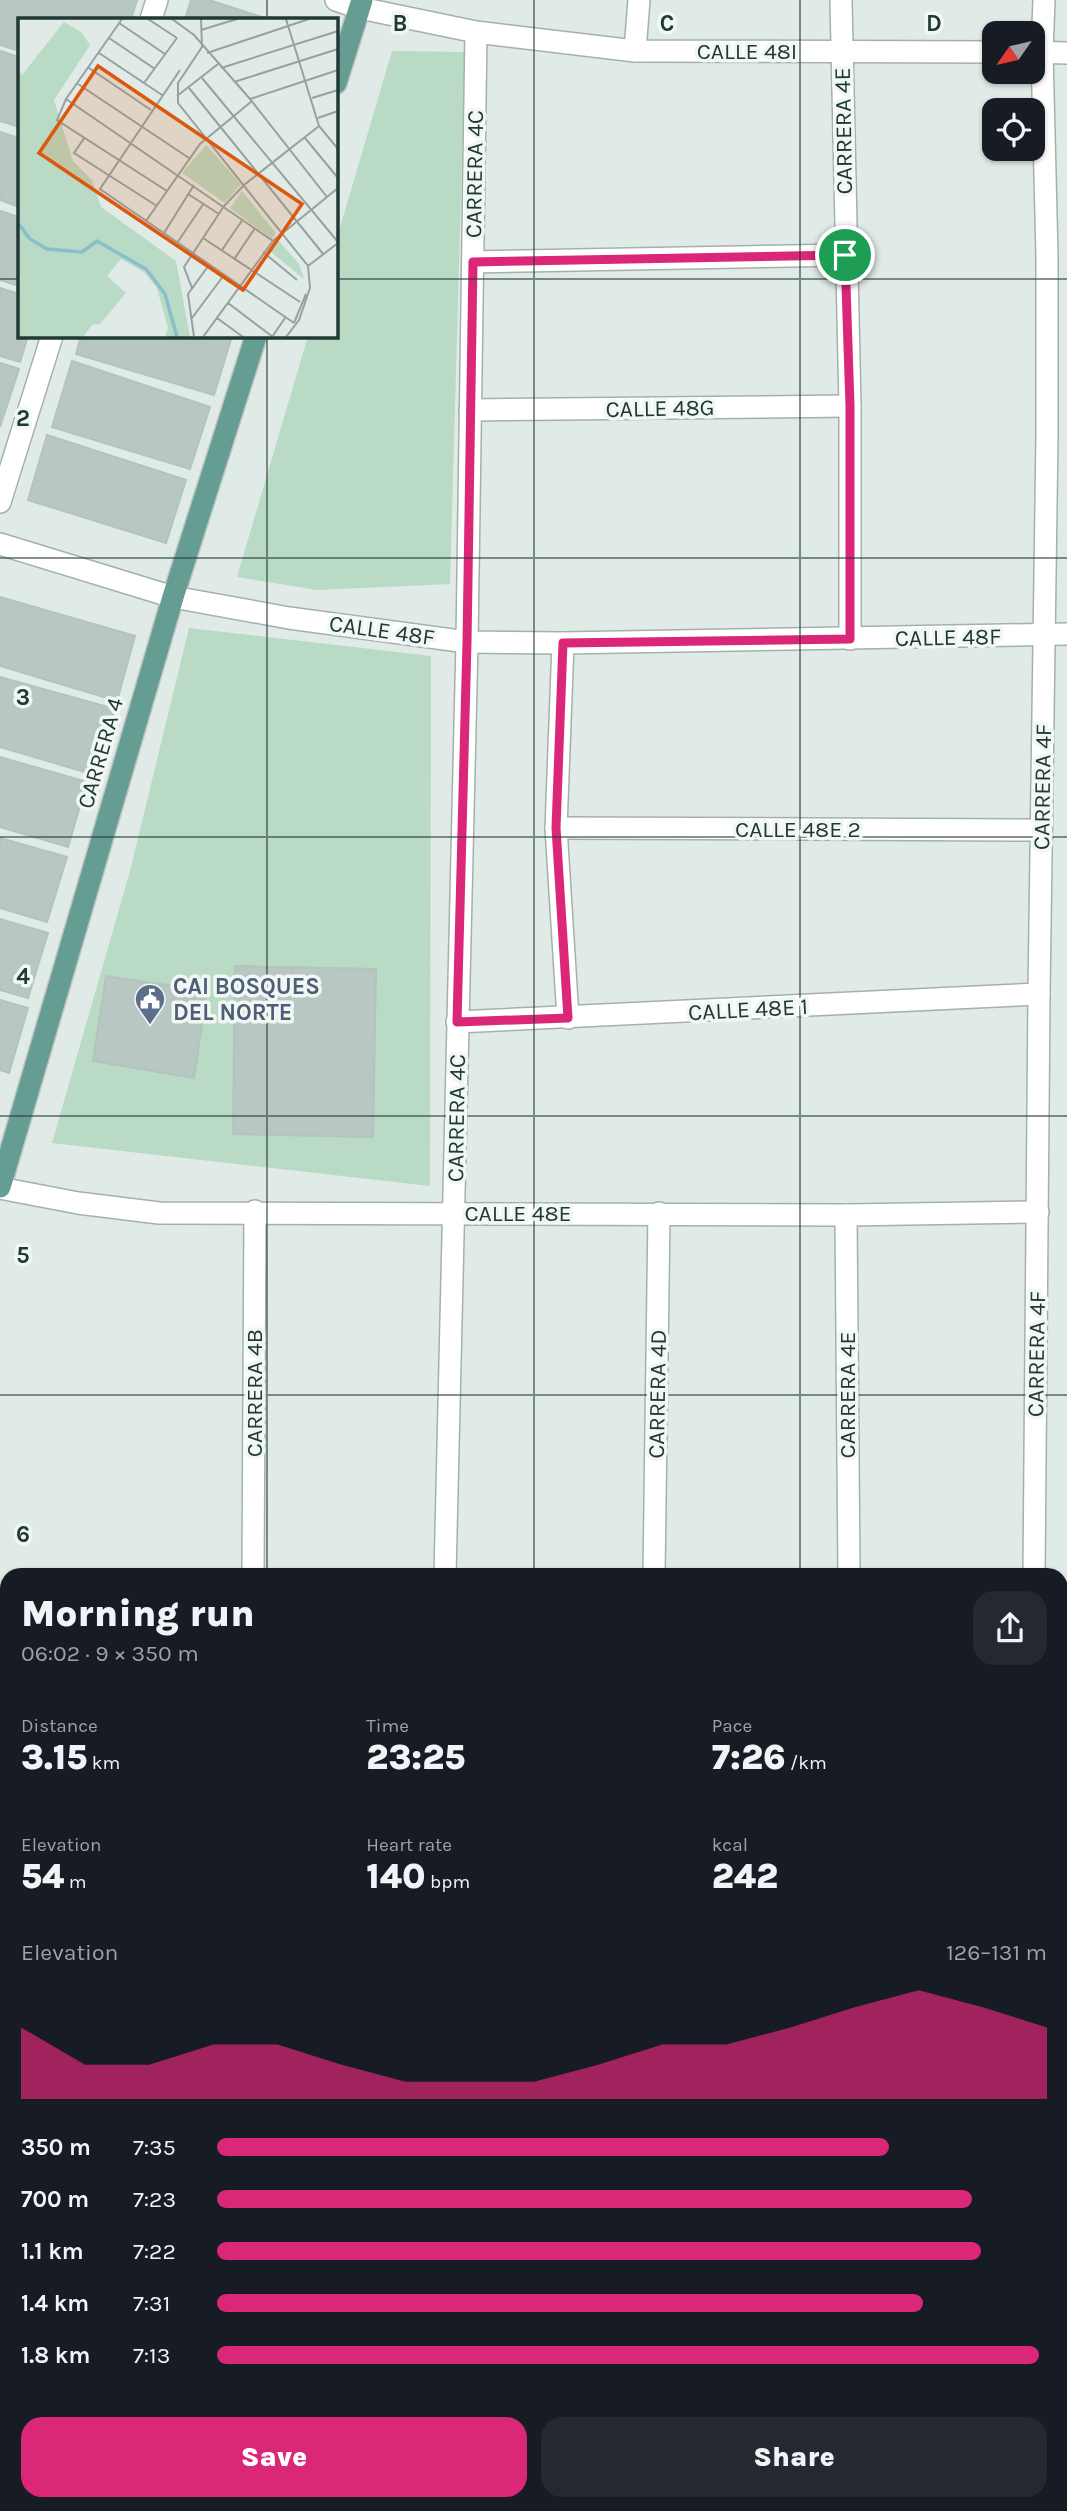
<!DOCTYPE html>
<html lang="en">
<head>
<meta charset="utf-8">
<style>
  :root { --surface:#171b24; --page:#242831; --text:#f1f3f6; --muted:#9ea1a6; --accent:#db2777 }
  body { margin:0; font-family:Karla,sans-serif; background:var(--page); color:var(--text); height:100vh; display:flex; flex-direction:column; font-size:26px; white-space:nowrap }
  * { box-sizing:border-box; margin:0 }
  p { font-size:23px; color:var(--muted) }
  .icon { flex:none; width:38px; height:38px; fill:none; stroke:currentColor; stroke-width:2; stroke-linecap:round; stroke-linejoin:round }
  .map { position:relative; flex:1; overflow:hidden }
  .sheet { position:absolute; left:0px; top:1568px; width:1068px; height:943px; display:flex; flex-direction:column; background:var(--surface); border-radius:21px 21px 0 0; box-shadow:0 2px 5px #0004 }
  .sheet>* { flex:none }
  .needle { width:46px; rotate:236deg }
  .tools { position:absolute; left:982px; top:21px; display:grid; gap:14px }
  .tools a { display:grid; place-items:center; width:63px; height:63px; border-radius:14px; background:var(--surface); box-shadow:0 2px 5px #0004; font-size:35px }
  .pin { position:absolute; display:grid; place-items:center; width:60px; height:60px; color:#fff; margin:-30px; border:4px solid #fff; border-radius:50%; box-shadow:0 2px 7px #0007 }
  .round { display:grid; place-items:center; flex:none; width:74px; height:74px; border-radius:21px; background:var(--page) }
  .head { display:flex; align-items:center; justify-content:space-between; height:119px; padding:0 21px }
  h1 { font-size:38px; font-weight:800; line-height:52px }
  .metrics { display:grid; grid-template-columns:repeat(3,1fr); gap:10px; height:119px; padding:7px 21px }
  .metrics div { display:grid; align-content:center }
  .metrics b { font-size:35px; font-weight:800 }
  .metrics small { font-size:19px; font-weight:400 }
  .metrics p { font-size:19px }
  .chart { height:196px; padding:14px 21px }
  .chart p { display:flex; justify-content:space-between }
  .chart svg { width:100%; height:126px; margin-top:7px; fill:var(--accent); opacity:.7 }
  .cta { display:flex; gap:14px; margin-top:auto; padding:14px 21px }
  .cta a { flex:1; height:80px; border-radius:21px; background:var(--accent); color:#fff; font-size:28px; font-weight:800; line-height:80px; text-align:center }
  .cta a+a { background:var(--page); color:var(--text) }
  ul { padding:0 21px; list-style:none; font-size:23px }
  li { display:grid; grid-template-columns:112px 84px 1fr; align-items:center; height:52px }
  li i { height:18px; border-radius:9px; background:var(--accent) }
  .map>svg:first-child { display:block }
  .green { fill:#b9dac4 }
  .building { fill:#b8c7c2; stroke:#b3c3bd; stroke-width:2 }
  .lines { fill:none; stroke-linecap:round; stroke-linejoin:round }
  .minor-casing { stroke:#a3b1ad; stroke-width:24 }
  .major-casing { stroke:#bcc4c2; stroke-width:24 }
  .minor { stroke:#fff; stroke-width:21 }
  .major { stroke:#669d93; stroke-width:21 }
  .route-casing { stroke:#fff; stroke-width:14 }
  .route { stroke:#db2777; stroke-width:9 }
  .grid { fill:none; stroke:#213934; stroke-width:2; stroke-opacity:0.55 }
  .labels { text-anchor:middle; stroke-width:7; stroke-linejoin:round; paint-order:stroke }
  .street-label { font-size:23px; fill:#213934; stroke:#f0f7f4 }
  .service-label { font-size:23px; font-weight:bold; fill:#4e5e75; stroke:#f0f7f4; text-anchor:start }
  .inset-river { fill:none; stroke:#8abecd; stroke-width:3.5 }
  .inset-road { fill:none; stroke:#94a39f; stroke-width:2 }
  .view { fill:#de570e; fill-opacity:0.15; stroke:#de570e; stroke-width:3.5 }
  .inset-edge { fill:none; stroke:#213934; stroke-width:3.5 }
  .grid-label { font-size:23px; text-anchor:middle; font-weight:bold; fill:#213934; stroke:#f0f7f4; stroke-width:7; stroke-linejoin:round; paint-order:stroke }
</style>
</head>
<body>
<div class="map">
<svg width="1067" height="2511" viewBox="0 0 1067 2511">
  <rect width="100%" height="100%" fill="#e0eae6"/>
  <g class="green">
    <polygon points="392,51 465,52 450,584 317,590 237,577 308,336 336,336 336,241"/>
    <polygon points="189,628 431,656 430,1186 52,1143 130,871"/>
    <polygon points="1067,1813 1067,2511 652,2511 657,2504 1060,2504 1060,1821"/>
  </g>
  <g class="building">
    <polygon points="0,0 137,0 131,19 19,19 19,51 0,45"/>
    <polygon points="191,0 209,0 268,19 185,19"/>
    <polygon points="0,51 19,57 19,127 0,121"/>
    <polygon points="0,132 19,138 19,207 0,200"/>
    <polygon points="0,211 19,217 19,286 0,280"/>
    <polygon points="0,288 19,294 19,336 28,336 20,362 0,356"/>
    <polygon points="81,336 232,336 214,395 76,354"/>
    <polygon points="72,361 210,407 190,469 52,427"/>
    <polygon points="0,363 19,369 0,427"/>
    <polygon points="47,435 186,480 166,543 28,500"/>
    <polygon points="0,597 135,636 117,701 0,666"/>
    <polygon points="0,677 115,709 95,775 0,747"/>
    <polygon points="0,757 87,782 68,847 0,827"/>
    <polygon points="0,838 67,857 47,922 0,908"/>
    <polygon points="0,919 48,933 28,998 0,990"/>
    <polygon points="235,966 376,969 373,1137 233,1134"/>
    <polygon points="106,976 207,991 194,1078 93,1061"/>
    <polygon points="0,1000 28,1008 9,1073 0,1070"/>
  </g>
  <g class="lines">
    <g class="minor-casing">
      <g id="minor">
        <polyline points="336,0 360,8 476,32 635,51 994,52"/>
        <polyline points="841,0 850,406 850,639"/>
        <polyline points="151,19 157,0"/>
        <polyline points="635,51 639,0"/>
        <polyline points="1032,52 1067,53"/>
        <polyline points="473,262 845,255"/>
        <polyline points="470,410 850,406"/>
        <polyline points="0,502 52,336"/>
        <polyline points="0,544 173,597 289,618 467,642 563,643 1067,634"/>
        <polyline points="563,643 556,828 568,1018"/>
        <polyline points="556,828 1041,830"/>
        <polyline points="457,1022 1039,994"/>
        <polyline points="0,1188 78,1203 159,1213 846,1215 1038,1212"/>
        <polyline points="846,1215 849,1575"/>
        <polyline points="253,1575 255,1211"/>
        <polyline points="445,1575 467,642 476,32"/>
        <polyline points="654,1575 659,1213"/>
        <polyline points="1034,1575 1039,994 1047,435 1047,256 1042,52 1044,0"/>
        <polyline points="0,1805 7,1805"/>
        <polyline points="73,2504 73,2511"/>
        <polyline points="268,2504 268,2511"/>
        <polyline points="462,2504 462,2511"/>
        <polyline points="686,2511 687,2504"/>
      </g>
    </g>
    <g class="major-casing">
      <g id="major">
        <polyline points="336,83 362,0"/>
        <polyline points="0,1187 173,597 256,336"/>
      </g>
    </g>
    <use href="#minor" class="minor"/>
    <use href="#major" class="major"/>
  </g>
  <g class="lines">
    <g class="route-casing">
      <polygon id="route" points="845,255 850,406 850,639 563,643 556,828 568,1018 457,1022 467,642 473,262"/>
    </g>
    <use href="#route" class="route"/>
  </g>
  <path class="grid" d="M 267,0 L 267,19M 534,0 L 534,1575M 800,0 L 800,1575M 0,279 L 19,279M 336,279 L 1067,279M 267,336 L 267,1575M 0,558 L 1067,558M 0,837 L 1067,837M 0,1116 L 1067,1116M 0,1395 L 1067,1395M 0,1674 L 7,1674M 1060,1674 L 1067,1674M 0,1953 L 7,1953M 1060,1953 L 1067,1953M 0,2232 L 7,2232M 1060,2232 L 1067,2232M 267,2504 L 267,2511M 534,2504 L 534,2511M 800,2504 L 800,2511"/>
  <defs>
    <g id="civic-pin" transform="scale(1.575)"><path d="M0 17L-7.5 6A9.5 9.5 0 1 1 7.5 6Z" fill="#5c6f8a" stroke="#f0f7f4"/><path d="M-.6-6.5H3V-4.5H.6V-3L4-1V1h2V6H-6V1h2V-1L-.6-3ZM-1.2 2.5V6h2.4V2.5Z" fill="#fff"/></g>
  </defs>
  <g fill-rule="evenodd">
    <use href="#civic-pin" x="150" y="999"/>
  </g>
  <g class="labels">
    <g class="street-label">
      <text x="747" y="59">CALLE 48I</text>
      <text transform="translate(843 131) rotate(-91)" y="8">CARRERA 4E</text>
      <text transform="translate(474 174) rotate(-89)" y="8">CARRERA 4C</text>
      <text transform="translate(660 408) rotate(-1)" y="8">CALLE 48G</text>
      <text transform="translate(382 630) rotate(8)" y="8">CALLE 48F</text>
      <text transform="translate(948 637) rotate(-1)" y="8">CALLE 48F</text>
      <text transform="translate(100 753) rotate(-74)" y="8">CARRERA 4</text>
      <text transform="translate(1042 787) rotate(-89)" y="8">CARRERA 4F</text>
      <text x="798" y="837">CALLE 48E 2</text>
      <text transform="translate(748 1009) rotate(-3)" y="8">CALLE 48E 1</text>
      <text transform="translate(456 1118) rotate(-89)" y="8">CARRERA 4C</text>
      <text x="518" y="1221">CALLE 48E</text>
      <text transform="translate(1036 1354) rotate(-89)" y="8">CARRERA 4F</text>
      <text transform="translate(254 1393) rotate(-90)" y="8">CARRERA 4B</text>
      <text transform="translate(657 1394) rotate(-89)" y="8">CARRERA 4D</text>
      <text transform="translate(847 1395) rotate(-90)" y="8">CARRERA 4E</text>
    </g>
    <g class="service-label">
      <text x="173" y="994">CAI BOSQUES<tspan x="173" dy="26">DEL NORTE</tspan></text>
    </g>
  </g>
  <g transform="translate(18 18)">
    <rect width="320" height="320" fill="#e0eae6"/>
    <path d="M 46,4 L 63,14 L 72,27 L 36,82 L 55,143 L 74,162 L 83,189 L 158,243 L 172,319 L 147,319 L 150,310 L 139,270 L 126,254 L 103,241 L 89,258 L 108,275 L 82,306 L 74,307 L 65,319 L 0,319 L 0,49 L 4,57 ZM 188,127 L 223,166 L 207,185 L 164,155 ZM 224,173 L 258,215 L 254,221 L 212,190 ZM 261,223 L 281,246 L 286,261 L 253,234 Z" fill="#b9dac4"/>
    <path class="inset-river" d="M 0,205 L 12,221 L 29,231 L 64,234 L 79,223 L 128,251 L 147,276 L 159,319"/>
    <path class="inset-road" d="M 104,1 L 48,81 L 39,102 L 149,173M 130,1 L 159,20M 154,1 L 176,17 L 232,81 L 309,179M 183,1 L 184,29 L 160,65 L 160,85 L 290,248 L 292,270 L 281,302 L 268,319M 268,1 L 301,108 L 320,131M 101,5 L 147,36M 183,12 L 219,1M 91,20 L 137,51M 81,35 L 144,77M 189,35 L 291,1M 71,50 L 133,92M 203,50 L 320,13M 162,52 L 82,171 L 276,305M 184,60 L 320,224M 216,64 L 320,31M 126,65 L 159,20M 60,66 L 171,140M 171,70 L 306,237M 159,78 L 200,46M 294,80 L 320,72M 48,81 L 255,223M 232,81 L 320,52M 300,100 L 320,93M 67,119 L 56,135 L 139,188M 287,120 L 320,160M 170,176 L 201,196M 128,203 L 182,126 L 234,83M 146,215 L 176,167M 185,220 L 282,284M 159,225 L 186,185M 204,232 L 225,201M 245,234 L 279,262M 217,240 L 237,210M 290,248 L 320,225M 174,270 L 166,249 L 206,188 L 226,167 L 301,108M 210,285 L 255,319M 174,300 L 206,257M 199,300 L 225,319M 276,305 L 288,276M 176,319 L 170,276 L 191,247M 185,319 L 255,223 L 320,170M 254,319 L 267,300"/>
    <path class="view" d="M 80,48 L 284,186 L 225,272 L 21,135 Z"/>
    <rect width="320" height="320" class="inset-edge"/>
  </g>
  <g class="grid-label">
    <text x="400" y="31">B</text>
    <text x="667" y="31">C</text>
    <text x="934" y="31">D</text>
    <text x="23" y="426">2</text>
    <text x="23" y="705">3</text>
    <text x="23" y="984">4</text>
    <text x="23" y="1263">5</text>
    <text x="23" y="1542">6</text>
  </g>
</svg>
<div class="tools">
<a><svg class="needle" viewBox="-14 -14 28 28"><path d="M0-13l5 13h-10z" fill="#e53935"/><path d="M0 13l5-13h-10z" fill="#9ea1a6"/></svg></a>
<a><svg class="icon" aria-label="locate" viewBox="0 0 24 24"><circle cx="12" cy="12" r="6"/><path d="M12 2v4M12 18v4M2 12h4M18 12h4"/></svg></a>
</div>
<div class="pin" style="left:845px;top:255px;background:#1e9e55"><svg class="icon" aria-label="arrive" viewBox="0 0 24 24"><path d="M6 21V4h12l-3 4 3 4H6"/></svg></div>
<section class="sheet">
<div class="head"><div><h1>Morning run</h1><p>06:02 · 9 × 350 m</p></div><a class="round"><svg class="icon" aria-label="share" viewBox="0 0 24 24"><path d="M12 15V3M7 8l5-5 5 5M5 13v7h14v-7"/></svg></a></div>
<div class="metrics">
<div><p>Distance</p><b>3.15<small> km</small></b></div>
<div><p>Time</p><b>23:25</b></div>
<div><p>Pace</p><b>7:26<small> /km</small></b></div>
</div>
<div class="metrics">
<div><p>Elevation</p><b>54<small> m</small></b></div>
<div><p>Heart rate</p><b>140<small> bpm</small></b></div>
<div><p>kcal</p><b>242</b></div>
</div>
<div class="chart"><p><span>Elevation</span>126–131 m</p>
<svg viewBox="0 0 160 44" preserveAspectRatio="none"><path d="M0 44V19L10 32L20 32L30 25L40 25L50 32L60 38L70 38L80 38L90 32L100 25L110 25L120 19L130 12L140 6L150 12L160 19V44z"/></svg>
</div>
<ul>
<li><b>350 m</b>7:35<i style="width:81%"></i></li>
<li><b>700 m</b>7:23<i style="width:91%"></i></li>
<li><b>1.1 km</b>7:22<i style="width:92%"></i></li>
<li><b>1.4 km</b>7:31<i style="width:85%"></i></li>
<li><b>1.8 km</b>7:13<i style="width:99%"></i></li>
</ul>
<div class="cta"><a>Save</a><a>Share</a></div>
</section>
</div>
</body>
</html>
